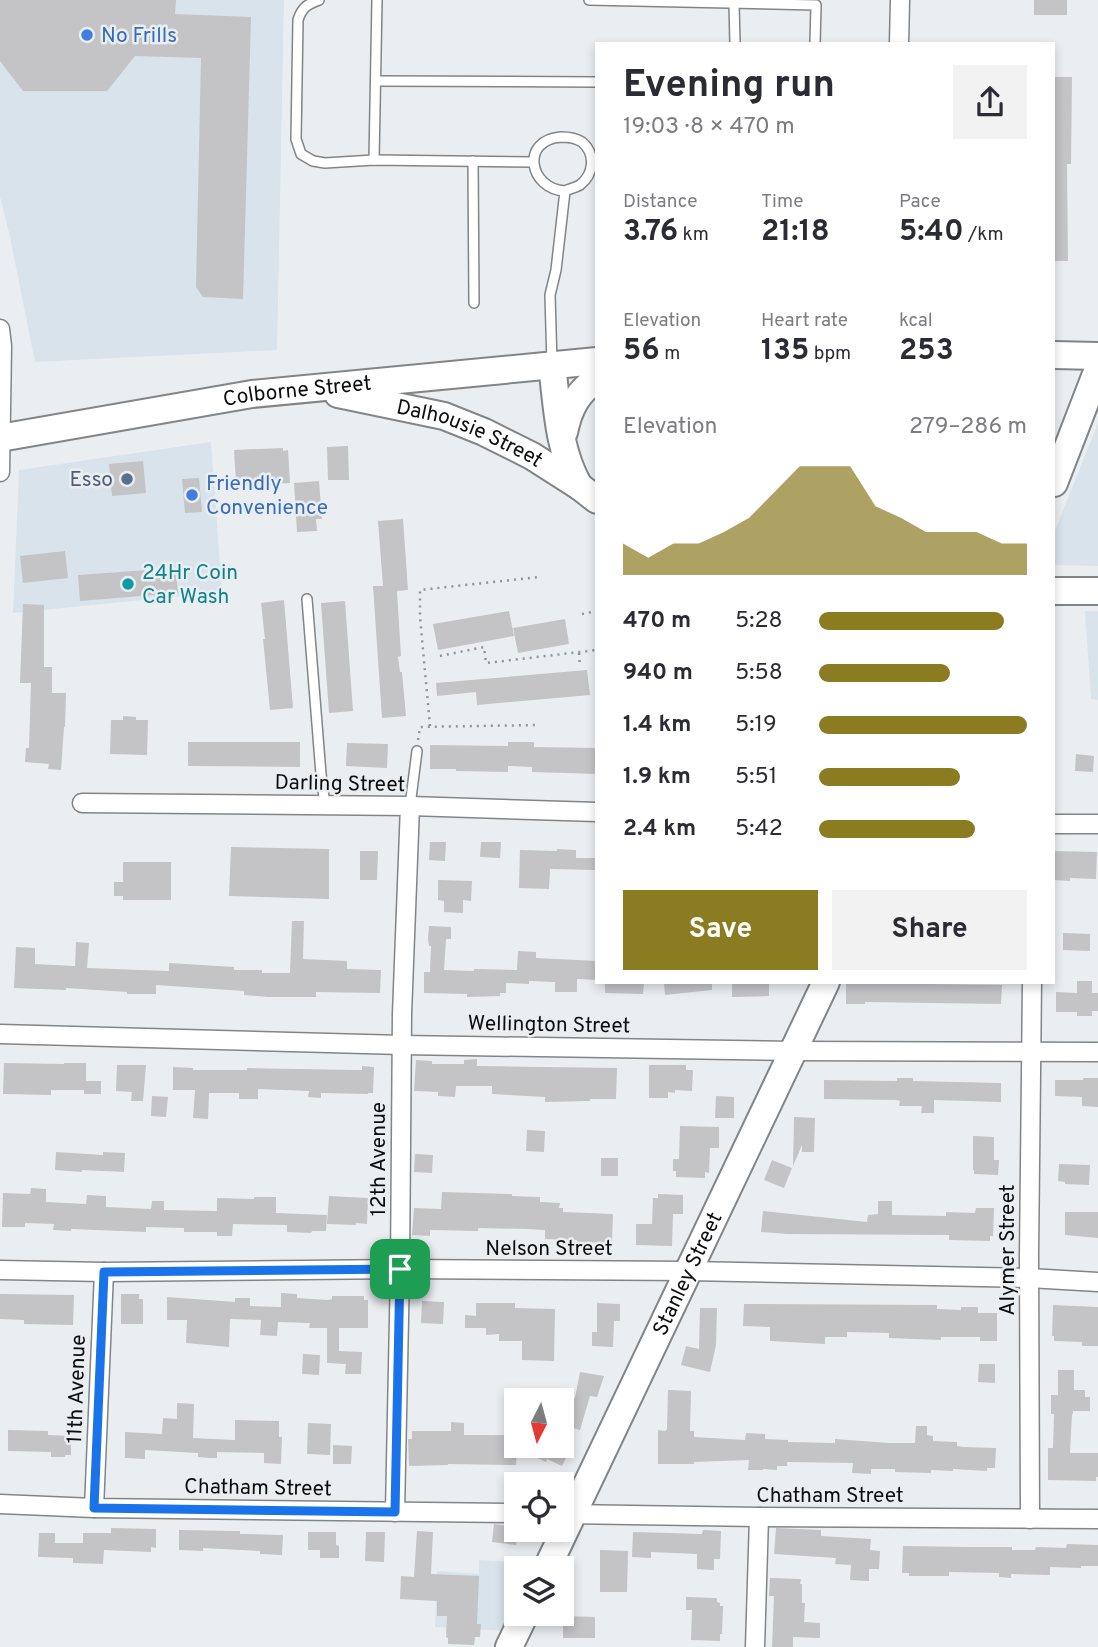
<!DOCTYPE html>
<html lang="en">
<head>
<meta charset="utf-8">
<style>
  :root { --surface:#fff; --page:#f2f2f3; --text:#2b2b33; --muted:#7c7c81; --accent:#8b7c22 }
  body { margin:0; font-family:Overpass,sans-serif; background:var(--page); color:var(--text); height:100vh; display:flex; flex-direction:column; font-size:26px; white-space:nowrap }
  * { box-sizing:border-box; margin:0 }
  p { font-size:23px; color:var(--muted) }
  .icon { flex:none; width:38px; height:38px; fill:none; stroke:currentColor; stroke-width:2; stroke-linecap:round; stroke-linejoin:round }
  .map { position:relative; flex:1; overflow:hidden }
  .side { position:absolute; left:595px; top:42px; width:460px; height:942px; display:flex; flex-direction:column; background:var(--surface); border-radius:0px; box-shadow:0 4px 10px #0003 }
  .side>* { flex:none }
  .needle { width:46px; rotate:186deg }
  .fabs { position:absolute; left:504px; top:1388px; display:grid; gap:14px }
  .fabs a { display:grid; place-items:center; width:70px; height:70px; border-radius:0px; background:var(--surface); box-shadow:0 4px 10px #0003; font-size:35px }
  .pin { position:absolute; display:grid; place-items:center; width:60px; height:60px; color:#fff; margin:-30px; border-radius:14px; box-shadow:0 4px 10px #0006 }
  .round { display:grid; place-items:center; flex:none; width:74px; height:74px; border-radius:0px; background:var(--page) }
  .overview { display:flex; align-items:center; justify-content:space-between; height:119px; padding:0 28px }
  h1 { font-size:38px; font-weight:700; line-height:52px }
  .metrics { display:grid; grid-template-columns:repeat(3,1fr); gap:10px; height:119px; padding:7px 28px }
  .metrics div { display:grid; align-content:center }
  .metrics b { font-size:30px; font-weight:700 }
  .metrics small { font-size:19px; font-weight:400 }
  .metrics p { font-size:19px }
  .chart { height:196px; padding:14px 28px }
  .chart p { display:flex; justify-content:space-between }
  .chart svg { width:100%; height:126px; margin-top:7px; fill:var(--accent); opacity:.7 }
  .primary-button { display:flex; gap:14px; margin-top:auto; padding:14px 28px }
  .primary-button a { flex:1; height:80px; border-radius:0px; background:var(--accent); color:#fff; font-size:28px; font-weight:700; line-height:80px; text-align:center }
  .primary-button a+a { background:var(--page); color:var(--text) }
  ul { padding:0 28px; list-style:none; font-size:23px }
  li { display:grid; grid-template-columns:112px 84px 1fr; align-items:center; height:52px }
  li i { height:18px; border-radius:9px; background:var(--accent) }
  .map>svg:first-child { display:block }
  .built { fill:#d9e3eb }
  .building { fill:#c4c3c6 }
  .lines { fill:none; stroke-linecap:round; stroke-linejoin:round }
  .lane-casing { stroke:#828588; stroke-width:12 }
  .street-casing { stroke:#828588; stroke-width:21 }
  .secondary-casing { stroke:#828588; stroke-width:30 }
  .path { stroke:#919496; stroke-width:2.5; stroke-dasharray:2 5; stroke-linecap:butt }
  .lane { stroke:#fff; stroke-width:9 }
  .street { stroke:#fff; stroke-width:18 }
  .secondary { stroke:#fff; stroke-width:26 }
  .route-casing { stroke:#fff; stroke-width:14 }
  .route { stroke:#1a73e8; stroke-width:9 }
  .shop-dot { fill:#3f7fe0; stroke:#ebeef1; stroke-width:2.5 }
  .service-dot { fill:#5c6f8a; stroke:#ebeef1; stroke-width:2.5 }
  .culture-dot { fill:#0f9aa8; stroke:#ebeef1; stroke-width:2.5 }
  .labels { text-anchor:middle; stroke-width:5; stroke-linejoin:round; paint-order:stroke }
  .shop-label { font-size:21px; fill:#366cbe; stroke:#ebeef1; text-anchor:start }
  .street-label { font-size:21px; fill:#0c0d0e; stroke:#ebeef1 }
  .service-label { font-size:21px; fill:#4e5e75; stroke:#ebeef1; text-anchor:end }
  .culture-label { font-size:21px; fill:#0d838f; stroke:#ebeef1; text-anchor:start }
</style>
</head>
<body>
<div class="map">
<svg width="1098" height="1647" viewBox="0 0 1098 1647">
  <rect width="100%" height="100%" fill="#ebeef1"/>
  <g class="built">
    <polygon points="0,0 284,0 277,350 35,362 10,237 0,197"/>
    <polygon points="1098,423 1098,566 1054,565 1054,533"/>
    <polygon points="211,442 222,592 13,613 19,470"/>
    <polygon points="1085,611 1098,611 1098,700 1091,699"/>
    <polygon points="479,1560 537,1563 535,1568 516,1568 516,1609 506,1631 435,1627 437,1571 479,1574"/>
  </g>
  <g class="building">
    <polygon points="0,0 176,0 175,14 251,17 243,299 203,297 196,287 201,58 135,56 107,91 23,91 0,61"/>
    <rect x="1034" y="0" width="33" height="15"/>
    <polygon points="1054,77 1072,77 1071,164 1067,164 1068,261 1054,261"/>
    <polygon points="348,446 349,480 328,480 327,447"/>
    <polygon points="283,448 283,451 288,450 290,483 270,484 269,481 236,483 234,450"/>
    <polygon points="143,461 146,493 112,496 109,464"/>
    <polygon points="199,478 202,512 185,513 182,479"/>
    <polygon points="319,481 322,519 316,519 317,531 297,532 294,483"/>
    <polygon points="403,519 408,590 397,591 401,656 398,657 400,672 402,672 406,716 382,718 373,586 383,586 378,521"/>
    <polygon points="65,551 68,578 23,583 20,556"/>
    <polygon points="176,568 178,593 80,601 78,575"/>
    <polygon points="284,600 293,708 270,710 263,639 265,639 261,603"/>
    <polygon points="345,601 353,711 329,713 321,603"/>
    <polygon points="23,604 44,605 44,667 52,667 52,693 66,693 65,727 64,727 61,770 48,769 49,764 25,762 26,748 29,748 31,683 20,683"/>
    <polygon points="509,611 514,636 438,650 433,624"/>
    <polygon points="565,619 569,644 518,653 513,628"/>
    <polygon points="587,670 590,695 477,705 476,692 437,696 436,683"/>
    <polygon points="123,716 136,717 136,720 148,720 147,755 110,754 111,720 123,720"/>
    <polygon points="188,742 300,742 300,767 188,766"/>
    <polygon points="508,742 534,742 534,747 597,748 597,774 532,772 532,767 508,766 508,772 456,771 456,769 430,769 430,745 508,746"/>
    <polygon points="347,743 388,744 387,768 346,766"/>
    <polygon points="1076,754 1094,756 1093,772 1075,771"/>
    <polygon points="430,842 446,842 445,861 429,860"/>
    <polygon points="481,842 501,842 500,858 480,857"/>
    <polygon points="231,847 329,849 329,899 229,896"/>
    <polygon points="557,849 576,850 576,858 597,858 597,870 550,869 549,889 519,888 520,850 557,851"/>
    <polygon points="360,851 378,851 377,880 360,880"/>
    <polygon points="1054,851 1097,852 1096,879 1070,878 1070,881 1054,880"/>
    <polygon points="123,862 171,862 171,900 123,900 123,896 114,896 114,882 123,882"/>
    <polygon points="438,880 472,881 471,901 463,900 463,913 444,912 444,901 438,900"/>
    <polygon points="292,921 304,921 303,959 347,961 347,969 381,970 380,993 316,992 316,997 268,997 244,995 244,991 156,985 156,994 127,994 127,992 66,988 66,990 14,988 16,947 35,948 35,964 75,966 76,942 89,943 87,968 169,971 169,963 234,967 234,970 262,970 262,973 290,973"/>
    <polygon points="429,926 451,927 451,939 446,939 444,970 474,971 474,969 517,970 518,951 536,952 536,958 597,961 597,980 577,979 577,992 555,992 555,982 529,981 529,984 506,983 506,993 500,993 500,996 467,997 467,994 424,993 424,972 430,972 431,946 429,946 428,939"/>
    <polygon points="1063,933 1090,934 1090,951 1063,950"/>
    <polygon points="1077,981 1092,981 1092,993 1098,993 1098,1011 1092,1011 1092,1016 1077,1016 1077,1012 1056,1012 1056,992 1077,993"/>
    <polygon points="605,982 644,982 643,994 605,993"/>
    <polygon points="664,982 712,982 712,990 665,995"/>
    <polygon points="732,982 769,982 769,996 732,997"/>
    <polygon points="855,983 1002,985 1001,1004 865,1002 865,1004 846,1004 846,984 855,984"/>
    <polygon points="477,1059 477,1066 479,1066 617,1068 616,1099 590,1099 590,1101 545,1102 545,1097 492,1094 492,1086 456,1086 455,1097 438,1096 438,1092 414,1091 416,1060 432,1061 432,1064 464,1064 464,1060"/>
    <polygon points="4,1063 64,1064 64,1063 86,1063 86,1081 101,1081 101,1094 84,1094 84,1090 51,1090 51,1095 3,1094"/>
    <polygon points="117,1065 146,1065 143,1101 131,1101 132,1092 116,1091"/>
    <polygon points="649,1065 686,1065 686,1070 693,1070 692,1091 675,1090 675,1093 668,1092 668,1098 649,1098"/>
    <polygon points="362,1066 374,1067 373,1093 368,1093 368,1094 321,1093 321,1098 308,1097 309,1091 258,1089 258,1099 239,1099 239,1093 209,1093 208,1119 193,1118 195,1090 173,1090 173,1067 193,1068 193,1070 247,1070 247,1068 356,1070 362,1070"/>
    <polygon points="897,1078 913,1078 913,1081 1001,1083 1001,1102 934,1100 934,1113 921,1113 922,1106 899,1106 900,1101 896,1100 824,1099 824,1080 897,1081"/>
    <polygon points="1083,1078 1098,1078 1098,1107 1082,1106 1082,1097 1055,1096 1055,1080 1083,1080"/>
    <polygon points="152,1096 168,1097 166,1117 151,1116"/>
    <polygon points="716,1096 734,1097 734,1118 715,1118"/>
    <polygon points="794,1117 815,1118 814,1152 802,1152 802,1145 793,1166"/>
    <polygon points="680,1126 719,1127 719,1148 710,1148 709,1173 705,1172 705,1178 676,1177 676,1171 673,1171 673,1159 679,1159"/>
    <polygon points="527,1130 545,1131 544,1152 526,1151"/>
    <polygon points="973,1136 994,1137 994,1160 999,1160 998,1175 974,1174 974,1170 973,1170"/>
    <polygon points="56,1152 103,1155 103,1152 125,1153 124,1172 82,1170 82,1172 55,1170"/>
    <polygon points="415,1154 433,1155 432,1173 414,1172"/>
    <rect x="601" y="1158" width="17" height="18"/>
    <polygon points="772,1160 792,1168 784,1188 764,1180"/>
    <polygon points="1059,1164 1090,1165 1089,1185 1065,1184 1065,1182 1058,1181"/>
    <polygon points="31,1188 46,1189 46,1202 86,1204 87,1195 106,1196 106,1207 151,1209 152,1201 164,1201 164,1210 217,1211 217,1198 254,1199 254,1197 276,1197 276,1213 327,1215 326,1231 312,1231 311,1233 287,1232 287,1225 233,1224 232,1236 217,1236 217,1232 184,1232 184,1228 146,1227 146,1232 71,1229 71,1231 53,1230 54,1224 25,1223 25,1227 2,1227 3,1193 30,1194"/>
    <polygon points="442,1192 512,1194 512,1196 540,1197 540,1202 560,1203 559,1208 563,1208 563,1212 613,1214 612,1243 577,1242 577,1240 545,1239 545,1230 527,1229 478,1228 478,1231 430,1230 430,1236 412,1235 414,1208 441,1209"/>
    <polygon points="658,1194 683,1195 683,1214 673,1214 672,1246 636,1245 636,1224 652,1224 653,1198 658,1198"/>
    <polygon points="329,1196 368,1198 367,1224 356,1223 356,1225 327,1224"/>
    <polygon points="878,1201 892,1201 892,1215 946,1216 946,1212 975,1213 976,1208 994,1208 993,1236 990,1236 990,1241 949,1240 949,1235 787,1234 761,1232 763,1211 867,1222 868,1215 878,1214"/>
    <polygon points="1065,1212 1098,1212 1098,1238 1065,1235"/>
    <polygon points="281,1293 297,1294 297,1298 328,1300 332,1299 332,1296 364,1296 364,1300 368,1300 368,1328 339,1328 339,1351 362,1352 361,1374 345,1374 346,1364 327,1363 327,1328 309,1328 310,1323 278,1322 277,1336 260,1335 261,1320 230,1319 229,1347 186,1343 187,1320 167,1320 167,1297 235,1302 235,1298 250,1298 250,1306 281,1307"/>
    <polygon points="0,1294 74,1295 73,1325 24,1324 24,1320 0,1319"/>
    <polygon points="121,1294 139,1294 139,1299 143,1299 143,1324 121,1324"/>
    <polygon points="422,1301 444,1302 443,1324 421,1323"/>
    <polygon points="476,1303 515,1303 515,1308 555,1309 554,1361 522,1360 522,1341 499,1341 499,1334 486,1335 486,1328 465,1328 465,1315 476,1316"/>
    <polygon points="597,1303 620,1304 620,1321 614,1321 613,1347 592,1346 592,1332 597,1332"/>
    <polygon points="744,1304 937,1305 937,1309 961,1310 961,1307 978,1307 978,1313 997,1313 997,1341 980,1341 980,1337 941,1337 941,1340 889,1338 889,1333 847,1332 847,1337 825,1337 825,1344 770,1341 770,1327 743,1326"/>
    <polygon points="1053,1305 1098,1307 1098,1346 1082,1346 1082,1342 1054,1341 1054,1336 1052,1336"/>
    <polygon points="700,1308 717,1308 716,1345 710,1372 681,1365 686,1346 699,1349"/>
    <polygon points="303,1354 320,1355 319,1375 302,1374"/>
    <polygon points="979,1364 995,1364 995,1383 978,1382"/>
    <polygon points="1058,1370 1074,1370 1074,1390 1085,1390 1085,1397 1090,1397 1090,1411 1073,1411 1073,1414 1072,1414 1070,1453 1098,1453 1098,1477 1096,1477 1096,1481 1048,1480 1048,1448 1053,1448 1054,1414 1051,1414 1051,1395 1058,1395"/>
    <polygon points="580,1372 604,1376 597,1397 590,1396 580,1430 562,1425 562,1394 575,1398"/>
    <polygon points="668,1390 691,1391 690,1431 694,1431 694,1437 745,1440 746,1433 765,1434 765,1439 788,1440 788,1442 835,1443 835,1439 889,1443 915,1443 916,1426 927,1426 927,1435 933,1436 933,1441 957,1442 957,1446 964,1447 996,1448 995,1468 987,1468 987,1471 953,1469 953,1471 931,1470 931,1473 895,1472 895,1469 871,1469 871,1474 852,1473 853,1463 787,1462 787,1466 777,1466 777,1470 763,1469 763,1470 748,1470 749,1460 694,1462 694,1464 658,1464 658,1430 665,1431 667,1429"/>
    <polygon points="177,1403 194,1404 193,1438 235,1440 235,1420 279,1421 279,1437 282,1437 281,1464 264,1463 264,1453 217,1452 217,1458 210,1458 198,1457 198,1453 145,1450 145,1459 125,1458 125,1432 162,1434 163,1418 177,1419"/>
    <polygon points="451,1422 464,1423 464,1435 516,1435 516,1446 572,1446 562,1466 547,1459 546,1462 517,1449 516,1465 448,1464 448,1465 409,1466 408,1439 412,1439 412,1431 451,1431"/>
    <polygon points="308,1423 331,1424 330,1455 307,1454"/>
    <polygon points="8,1430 48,1431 48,1435 71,1436 71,1455 65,1455 65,1457 51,1457 51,1452 8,1451"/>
    <polygon points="333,1445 352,1446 351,1464 333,1464"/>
    <polygon points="494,1524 516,1527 516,1530 518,1530 516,1545 492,1542"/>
    <polygon points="111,1528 156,1529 156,1548 151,1547 151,1552 104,1550 103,1564 73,1563 73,1558 38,1557 39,1533 55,1533 55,1543 83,1543 83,1533 111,1533"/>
    <polygon points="776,1528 821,1530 821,1536 871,1539 870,1550 880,1551 879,1569 869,1569 869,1581 850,1580 851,1565 835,1564 836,1558 774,1554"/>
    <polygon points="179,1530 236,1531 240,1531 240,1534 283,1535 282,1555 260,1554 260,1551 203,1548 203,1551 179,1550"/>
    <polygon points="703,1530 721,1531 720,1559 714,1559 714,1570 697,1569 697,1554 651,1552 651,1558 632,1557 633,1532 702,1534"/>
    <polygon points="417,1531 433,1532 431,1574 479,1576 477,1624 481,1624 480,1637 475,1637 474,1645 448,1644 448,1638 446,1637 447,1616 437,1616 437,1601 400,1599 401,1576 414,1577"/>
    <polygon points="308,1532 336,1532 336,1545 339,1546 339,1558 320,1558 320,1550 308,1550"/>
    <polygon points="366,1532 385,1532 384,1562 365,1561"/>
    <polygon points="1067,1544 1098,1545 1098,1566 1081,1566 1081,1568 1050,1567 1050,1575 1011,1574 1011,1578 999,1577 999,1573 949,1572 949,1576 909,1576 909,1573 902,1573 903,1546 971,1547 1012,1547 1012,1550 1035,1550 1036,1547 1066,1548"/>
    <polygon points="600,1550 628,1551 627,1592 600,1592"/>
    <polygon points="770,1578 801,1579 800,1584 802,1584 802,1603 805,1603 804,1622 820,1623 820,1638 793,1637 793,1647 772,1647 774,1596 769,1596"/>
    <polygon points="686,1597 717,1598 717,1602 720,1603 720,1606 723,1606 722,1634 720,1634 720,1641 691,1640 692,1610 686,1610"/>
    <polygon points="563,1616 595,1617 595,1638 563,1638"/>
  </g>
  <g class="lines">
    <g class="lane-casing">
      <g id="lane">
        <path d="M 319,0 C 308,4 302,7 298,20 L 296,139 L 301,154 L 313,161 L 325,163 L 374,160 L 533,162"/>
        <polyline points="589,0 816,5 815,44"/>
        <polyline points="734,3 735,44"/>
        <polyline points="376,81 597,82"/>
        <polyline points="374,160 377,0"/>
        <polyline points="473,161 474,303"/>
        <path d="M 552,364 L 550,295 L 556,270 L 565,191 C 569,189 575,188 580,185 C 594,174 596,154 582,142 C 576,138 568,137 561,137 C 520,140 529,189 565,191"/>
        <polyline points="307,599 321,774 325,805"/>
        <polyline points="410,806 417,751"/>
      </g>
    </g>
    <g class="street-casing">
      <g id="street">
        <polyline points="899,44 900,0"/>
        <polyline points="0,329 2,346 0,472"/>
        <polyline points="82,803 410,806 597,812"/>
        <polyline points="1054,824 1098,824"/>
        <polyline points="0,1034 402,1045 794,1051 1098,1052"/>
        <polyline points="0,1270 104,1272 400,1269 688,1271 1029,1278 1098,1282"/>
        <polyline points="0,1504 94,1508 516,1513"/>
        <polyline points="94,1508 104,1272"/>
        <polyline points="395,1512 400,1269 402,1014 410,806"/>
        <polyline points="566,1514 759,1517 1098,1519"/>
        <polyline points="1030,1519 1029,1255 1032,982"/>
        <polyline points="755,1647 759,1517"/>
      </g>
    </g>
    <g class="secondary-casing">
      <g id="secondary">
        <polyline points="1054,355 1098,356"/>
        <path d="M 552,365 C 557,405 558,450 579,486"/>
        <path id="s1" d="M 338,394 L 444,416 L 484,432 L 532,456 L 579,486 L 597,500"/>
        <path d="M 564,432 C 569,409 577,392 597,379"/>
        <path id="s2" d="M 0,438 L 252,394 L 597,361"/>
        <polyline points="1054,483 1098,369"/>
        <polyline points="1054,591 1098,591"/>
        <path id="s3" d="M 547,1568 L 826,982"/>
        <polyline points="509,1647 525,1614"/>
      </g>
    </g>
    <g class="path">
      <polyline points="582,614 597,611"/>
      <polyline points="579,653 580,667"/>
      <polyline points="440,656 484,647 486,663 597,650"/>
      <polyline points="430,726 420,617 420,590 539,577"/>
      <polyline points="418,740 420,727 536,725"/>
    </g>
    <use href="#lane" class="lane"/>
    <use href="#street" class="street"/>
    <use href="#secondary" class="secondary"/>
  </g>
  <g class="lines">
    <g class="route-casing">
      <polygon id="route" points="400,1269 395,1512 94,1508 104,1272"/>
    </g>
    <use href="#route" class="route"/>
  </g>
  <g class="shop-dot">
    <circle cx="87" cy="35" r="7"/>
    <circle cx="192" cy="495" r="7"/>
  </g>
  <circle class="service-dot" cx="127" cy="479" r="7"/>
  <circle class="culture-dot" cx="128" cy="584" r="7"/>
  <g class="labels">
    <g class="shop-label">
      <text x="101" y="42">No Frills</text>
      <text x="206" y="490">Friendly<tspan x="206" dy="24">Convenience</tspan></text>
    </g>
    <g class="street-label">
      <text dy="7" stroke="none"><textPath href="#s2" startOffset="301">Colborne Street</textPath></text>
      <text dy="7" stroke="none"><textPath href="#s1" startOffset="138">Dalhousie Street</textPath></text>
      <text transform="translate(340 783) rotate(1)" y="7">Darling Street</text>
      <text transform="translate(549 1024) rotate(1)" y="7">Wellington Street</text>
      <text transform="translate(378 1159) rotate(-90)" y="7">12th Avenue</text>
      <text x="549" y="1255">Nelson Street</text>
      <text transform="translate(1007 1250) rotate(-90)" y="7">Alymer Street</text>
      <text dy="7" stroke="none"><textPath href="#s3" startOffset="326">Stanley Street</textPath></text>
      <text transform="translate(76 1389) rotate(-88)" y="7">11th Avenue</text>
      <text transform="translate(258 1487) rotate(1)" y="7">Chatham Street</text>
      <text x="830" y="1502">Chatham Street</text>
    </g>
    <g class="service-label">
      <text x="113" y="486">Esso</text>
    </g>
    <g class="culture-label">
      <text x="142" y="579">24Hr Coin<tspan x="142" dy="24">Car Wash</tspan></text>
    </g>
  </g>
</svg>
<div class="fabs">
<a><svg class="needle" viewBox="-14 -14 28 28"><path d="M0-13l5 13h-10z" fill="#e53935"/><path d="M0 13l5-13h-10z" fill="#7c7c81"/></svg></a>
<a><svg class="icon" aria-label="locate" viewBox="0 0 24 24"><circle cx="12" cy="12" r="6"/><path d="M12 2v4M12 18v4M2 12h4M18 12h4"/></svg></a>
<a><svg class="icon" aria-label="layers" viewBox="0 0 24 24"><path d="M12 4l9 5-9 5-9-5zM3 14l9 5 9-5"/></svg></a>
</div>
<div class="pin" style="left:400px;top:1269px;background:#1e9e55"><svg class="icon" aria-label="arrive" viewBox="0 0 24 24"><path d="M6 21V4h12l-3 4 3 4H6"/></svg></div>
<section class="side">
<div class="overview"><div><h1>Evening run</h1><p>19:03 · 8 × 470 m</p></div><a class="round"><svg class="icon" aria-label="share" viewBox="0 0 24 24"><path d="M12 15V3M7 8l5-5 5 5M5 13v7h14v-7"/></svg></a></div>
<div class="metrics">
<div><p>Distance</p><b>3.76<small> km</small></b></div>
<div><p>Time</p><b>21:18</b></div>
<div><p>Pace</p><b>5:40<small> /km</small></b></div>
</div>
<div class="metrics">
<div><p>Elevation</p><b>56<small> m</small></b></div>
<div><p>Heart rate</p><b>135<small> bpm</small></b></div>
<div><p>kcal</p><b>253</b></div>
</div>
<div class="chart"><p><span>Elevation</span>279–286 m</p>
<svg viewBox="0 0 160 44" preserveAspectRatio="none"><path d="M0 44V33L10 38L20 33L30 33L40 29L50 24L60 15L70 6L80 6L90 6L100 20L110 24L120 29L130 29L140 29L150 33L160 33V44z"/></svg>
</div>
<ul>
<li><b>470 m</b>5:28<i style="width:89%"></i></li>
<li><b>940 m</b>5:58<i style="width:63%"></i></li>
<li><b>1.4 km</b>5:19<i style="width:100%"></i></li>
<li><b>1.9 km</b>5:51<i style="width:68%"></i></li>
<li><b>2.4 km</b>5:42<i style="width:75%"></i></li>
</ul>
<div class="primary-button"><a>Save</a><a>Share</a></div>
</section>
</div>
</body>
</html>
